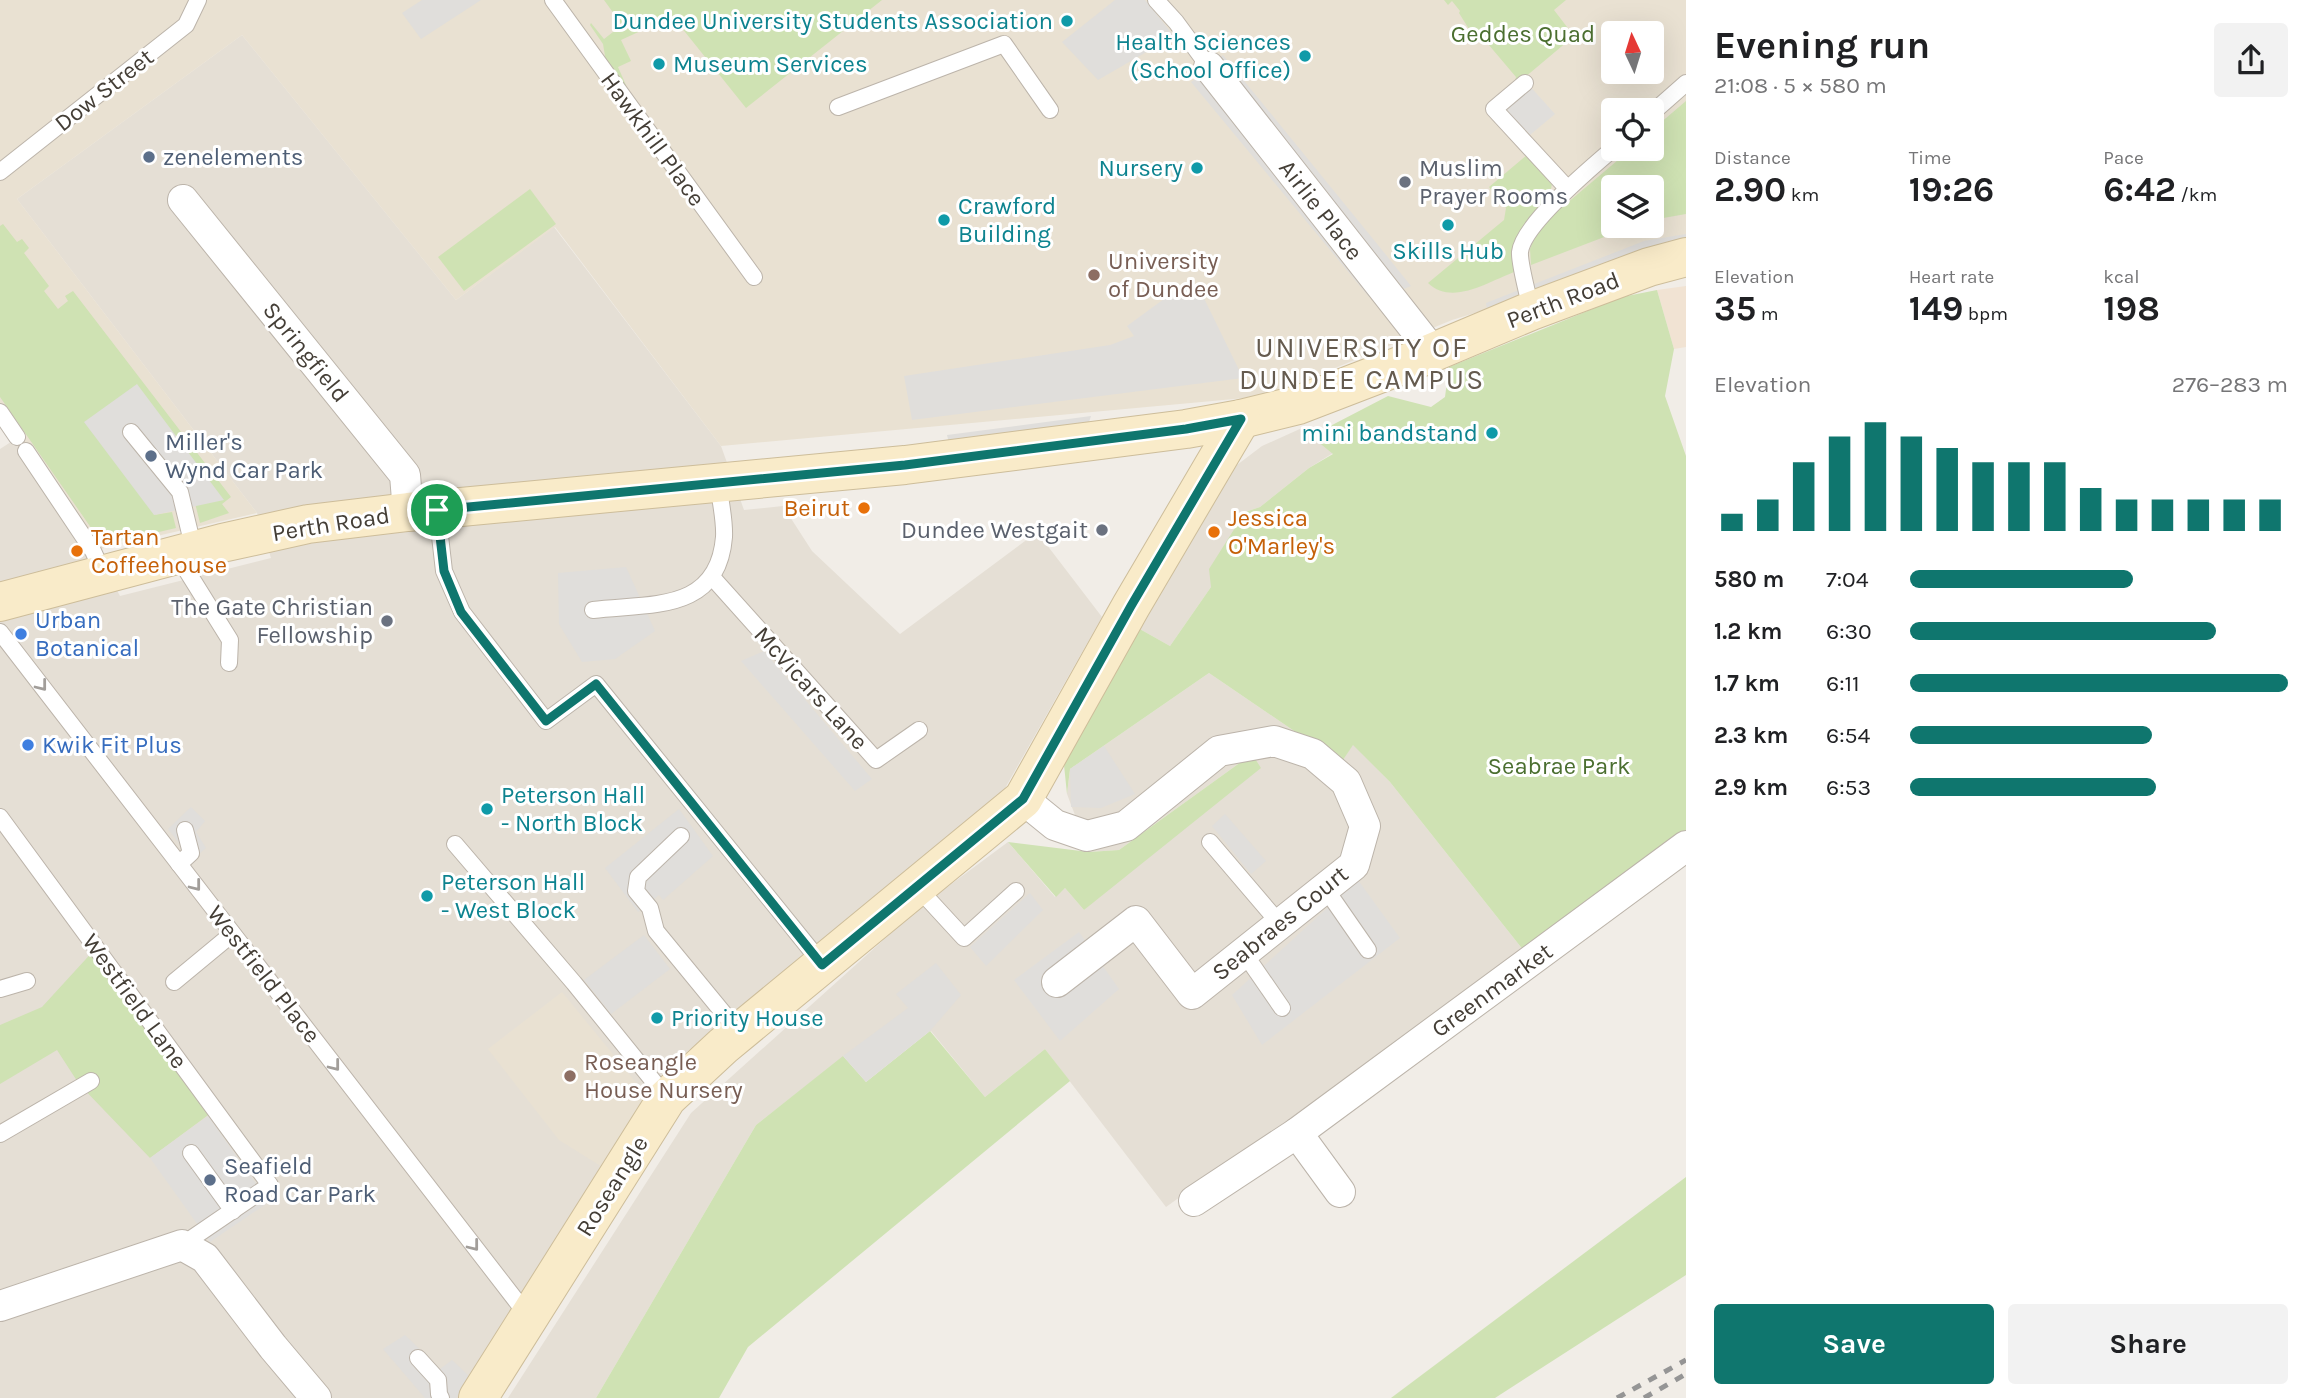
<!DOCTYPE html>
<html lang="en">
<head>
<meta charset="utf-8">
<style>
  :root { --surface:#fff; --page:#f2f2f2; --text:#202124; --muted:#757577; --accent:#0f766e }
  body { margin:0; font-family:Karla,sans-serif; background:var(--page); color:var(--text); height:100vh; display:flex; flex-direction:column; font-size:26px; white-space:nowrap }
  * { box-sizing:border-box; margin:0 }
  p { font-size:23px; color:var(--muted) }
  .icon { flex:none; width:38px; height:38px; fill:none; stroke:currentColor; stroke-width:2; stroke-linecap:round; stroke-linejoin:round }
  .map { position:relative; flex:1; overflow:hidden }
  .details { display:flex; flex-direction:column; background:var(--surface); width:630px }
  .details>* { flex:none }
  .needle { width:46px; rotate:356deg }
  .controls { position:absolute; left:1601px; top:21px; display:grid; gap:14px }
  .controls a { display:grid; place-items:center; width:63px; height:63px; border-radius:7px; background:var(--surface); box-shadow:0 7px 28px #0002; font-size:35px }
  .pin { position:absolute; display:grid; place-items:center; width:60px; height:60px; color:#fff; margin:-30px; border:4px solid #fff; border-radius:50%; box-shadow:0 2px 7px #0007 }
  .round { display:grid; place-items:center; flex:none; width:74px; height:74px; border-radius:7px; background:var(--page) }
  .summary { display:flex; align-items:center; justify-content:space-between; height:119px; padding:0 28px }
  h1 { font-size:38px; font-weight:700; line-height:52px }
  .metrics { display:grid; grid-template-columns:repeat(3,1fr); gap:10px; height:119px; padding:7px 28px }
  .metrics div { display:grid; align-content:center }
  .metrics b { font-size:35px; font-weight:700 }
  .metrics small { font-size:19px; font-weight:400 }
  .metrics p { font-size:19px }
  .chart { height:196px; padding:14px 28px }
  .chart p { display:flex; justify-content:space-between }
  .chart svg { width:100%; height:126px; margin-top:7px; stroke:var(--accent); stroke-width:6 }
  .action { display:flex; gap:14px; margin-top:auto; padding:14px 28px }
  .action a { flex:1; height:80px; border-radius:7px; background:var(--accent); color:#fff; font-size:28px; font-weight:700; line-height:80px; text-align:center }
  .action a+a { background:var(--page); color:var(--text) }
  ul { padding:0 28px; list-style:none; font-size:23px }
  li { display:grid; grid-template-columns:112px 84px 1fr; align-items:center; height:52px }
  li i { height:18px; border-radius:9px; background:var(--accent) }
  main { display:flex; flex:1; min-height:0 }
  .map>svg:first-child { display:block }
  .residential { fill:#e5dfd5 }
  .commercial { fill:#f1e3d3 }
  .education { fill:#e9e1d2; fill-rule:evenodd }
  .green { fill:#cfe2b3 }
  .parking { fill:#e0dedb }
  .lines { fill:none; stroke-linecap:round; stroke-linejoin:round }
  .lane-casing { stroke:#bcb4aa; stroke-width:18 }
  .street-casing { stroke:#bcb4aa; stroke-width:32 }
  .secondary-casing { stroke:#cdbd9a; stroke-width:40 }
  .lane { stroke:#fff; stroke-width:16 }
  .street { stroke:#fff; stroke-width:30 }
  .secondary { stroke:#f9ebc9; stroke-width:38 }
  .rail { stroke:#959595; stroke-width:5; stroke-dasharray:9 9; stroke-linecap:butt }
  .oneway { stroke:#a29e9a }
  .route-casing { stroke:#fff; stroke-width:14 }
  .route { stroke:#0f766e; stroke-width:9 }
  .culture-dot { fill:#0f9aa8; stroke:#fff; stroke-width:2.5 }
  .service-dot { fill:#5c6f8a; stroke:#fff; stroke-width:2.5 }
  .worship-dot { fill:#6b7280; stroke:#fff; stroke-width:2.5 }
  .education-dot { fill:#8d6e63; stroke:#fff; stroke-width:2.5 }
  .food-dot { fill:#e8710a; stroke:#fff; stroke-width:2.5 }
  .shop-dot { fill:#3f7fe0; stroke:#fff; stroke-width:2.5 }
  .labels { text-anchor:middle; stroke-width:6; stroke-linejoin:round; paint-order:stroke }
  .culture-label { font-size:24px; fill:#0d838f; stroke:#fff; text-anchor:start }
  .park-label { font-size:24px; fill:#4b6f30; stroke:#fff }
  .street-label { font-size:24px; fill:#443e36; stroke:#fff }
  .service-label { font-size:24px; fill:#4e5e75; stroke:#fff; text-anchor:start }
  .worship-label { font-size:24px; fill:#5b616d; stroke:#fff; text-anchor:end }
  .education-label { font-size:24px; fill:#785e54; stroke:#fff; text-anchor:start }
  .food-label { font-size:24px; fill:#c56008; stroke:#fff; text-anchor:start }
  .shop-label { font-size:24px; fill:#366cbe; stroke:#fff; text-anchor:start }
  .quarter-label { font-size:28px; letter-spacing:2px; fill:#655b4f; stroke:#fff }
</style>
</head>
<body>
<main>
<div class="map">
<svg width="1686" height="1398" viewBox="0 0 1686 1398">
  <rect width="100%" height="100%" fill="#f1ede7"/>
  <g class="residential">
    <polygon points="242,35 456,300 554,227 721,446 744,510 783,506 812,551 900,634 1037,532 1102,617 1000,797 961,841 672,1063 596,1175 465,1398 0,1398 0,449 14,440 96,550 120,596 271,558 257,513 17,199"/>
    <polygon points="1302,428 1333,453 1309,468 1260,507 1245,512 1211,587 1170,646 1138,628 1229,471 1262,446"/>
    <polygon points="1209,673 1341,763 1353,744 1390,782 1524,951 1166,1207 1045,1049 985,1097 931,1031 843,1057 756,1125 596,1398 508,1398 691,1113 919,908 1008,842 1055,897 1065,888 1084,910 1252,754 1119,850 1089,852 1067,794 1070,769"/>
  </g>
  <polygon class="commercial" points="1686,286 1686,347 1674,349 1657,290"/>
  <g class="education">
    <path d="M 0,0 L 1686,0 L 1686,248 L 1452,320 L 1267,396 L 721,446 L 555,227 L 456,300 L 242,35 L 17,199 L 257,513 L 96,550 L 0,422 ZM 1614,33 L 1652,33 L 1652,72 L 1614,72 ZM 1614,110 L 1652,110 L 1652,149 L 1614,149 ZM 1614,187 L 1652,187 L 1652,226 L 1614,226 Z"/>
    <polygon points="562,992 647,1096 604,1168 559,1140 488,1049"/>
  </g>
  <g class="green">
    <polygon points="604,0 882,0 746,108 669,12 647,28 621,40 631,61 618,67 633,101 607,68 603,44 590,25 591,23 604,39 622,25"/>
    <polygon points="1444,0 1566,0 1554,10 1574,36 1524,78 1511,94 1516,77 1477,31 1472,34 1459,13 1460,11 1452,1 1448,5"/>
    <polygon points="1686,101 1686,214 1652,220 1652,187 1614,187 1614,226 1633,226 1531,265 1530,249 1536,234 1553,215 1631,149 1652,149 1652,130"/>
    <path d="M 1528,154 L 1552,184 L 1549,198 L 1513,251 L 1514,272 C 1488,282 1452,306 1428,283 L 1504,220 L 1506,208 L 1489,187 Z"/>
    <polygon points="530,189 556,224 464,291 438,257"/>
    <polygon points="3,224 17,242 22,239 29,248 24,253 49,286 44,291 58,309 68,301 65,296 73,291 231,497 222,504 229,513 200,523 193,495 154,515 172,512 176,528 103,545 0,397 0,226"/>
    <polygon points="1657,290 1674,349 1665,396 1686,456 1686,831 1524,951 1390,782 1353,745 1341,763 1209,673 1070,769 1067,794 1064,765 1138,628 1170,646 1211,587 1209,569 1245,512 1260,507 1309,468 1333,454 1311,436 1388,396 1431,407 1445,397 1449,367 1622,297"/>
    <polygon points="1252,754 1261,768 1084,910 1065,888 1056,897 1008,842 1089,852 1119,850"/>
    <polygon points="96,948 215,1110 150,1158 79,1084 57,1050 0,1084 0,1025 42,1007"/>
    <polygon points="930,1031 985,1097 1045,1049 1070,1081 748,1347 719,1398 596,1398 756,1125 843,1056 866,1082"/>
    <polygon points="1686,1177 1686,1275 1495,1398 1391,1398"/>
  </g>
  <g class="parking">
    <polygon points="422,0 481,0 421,39 402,13"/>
    <polygon points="1115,0 1145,0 1174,36 1098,80 1062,42"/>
    <polygon points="1223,55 1378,245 1411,286 1404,289 1217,61"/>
    <polygon points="1200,76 1376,292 1369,297 1191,82"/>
    <polygon points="1527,83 1555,114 1530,135 1501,104"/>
    <polygon points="1686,234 1686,243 1487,309 1486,303 1644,241"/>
    <polygon points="1197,284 1243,378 912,420 904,376 1110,345 1134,336 1127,326 1164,299"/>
    <polygon points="137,384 224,500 154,515 84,422"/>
    <polygon points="1091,416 1088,425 949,443 947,435"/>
    <polygon points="626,567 655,631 615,659 582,662 559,624 558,573"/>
    <polygon points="764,651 872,779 855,791 741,661"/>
    <polygon points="1104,746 1135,794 1101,808 1071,807 1070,769"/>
    <polygon points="191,807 205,821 196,832 206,848 192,860 168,829"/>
    <polygon points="679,809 713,856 663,900 659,895 638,912 605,868"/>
    <polygon points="1225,814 1266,861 1251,874 1212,826"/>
    <polygon points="1358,880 1400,938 1262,1045 1232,995"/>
    <polygon points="1030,893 1043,910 986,966 970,947"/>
    <polygon points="1079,932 1119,989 1060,1041 1014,980"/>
    <polygon points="644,935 670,969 611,1014 584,980"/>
    <polygon points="936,963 961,995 930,1031 866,1082 843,1056 908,1008 896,994"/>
    <polygon points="208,1116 269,1202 210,1242 150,1158"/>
    <polygon points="405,1335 440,1369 452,1360 470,1377 456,1398 425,1398 383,1349"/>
  </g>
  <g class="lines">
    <g class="lane-casing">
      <g id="lane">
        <polyline points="553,0 754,277"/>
        <polyline points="1156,0 1176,22 1209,67"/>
        <polyline points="1525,83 1494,109 1567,188"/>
        <polyline points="838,107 1004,44 1050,110"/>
        <polyline points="1652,113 1686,83"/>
        <polyline points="0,172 186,25 198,0"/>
        <path d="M 1531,311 C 1529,297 1519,264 1520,252 C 1523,224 1592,167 1614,148"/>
        <polyline points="0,412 17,437"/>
        <polyline points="131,432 180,492 194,550"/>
        <polyline points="26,451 93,551 104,575"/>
        <polyline points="437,510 444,571 462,612 546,721 596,684 823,965"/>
        <polyline points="177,555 230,640 229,663"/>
        <polyline points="712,577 876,760 919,730"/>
        <path d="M 593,610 C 650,603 718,613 724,537 C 725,520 720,500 718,483"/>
        <polyline points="0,632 528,1316"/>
        <polyline points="0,817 270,1185 182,1245"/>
        <polyline points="681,836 638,877 636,891 650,908 656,931 739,1032"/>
        <polyline points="1210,842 1280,924"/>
        <polyline points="455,844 574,983 667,1098"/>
        <polyline points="179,864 191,853 185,830"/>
        <polyline points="917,887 964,938 1016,891"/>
        <polyline points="1325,888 1368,950"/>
        <polyline points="1244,953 1282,1008"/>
        <polyline points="174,982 232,934"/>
        <polyline points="0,989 27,981"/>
        <polyline points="0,1134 91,1081"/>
        <polyline points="191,1153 233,1211"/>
        <polyline points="418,1358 438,1380 439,1394 441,1398"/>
      </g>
    </g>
    <g class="street-casing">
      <g id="street">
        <polyline points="1209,67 1433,352"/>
        <polyline points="183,200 405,475 408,512"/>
        <polyline points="1023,799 1055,825 1087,836 1126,826 1219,751 1274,741 1313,754 1346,782 1365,826 1354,865 1192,994 1136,921 1057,982"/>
        <polyline points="1297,1133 1340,1192"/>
        <polyline points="1194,1201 1297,1133 1686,846"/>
        <polyline points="0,1306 182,1245 205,1258 273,1347 316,1398"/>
      </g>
    </g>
    <g class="secondary-casing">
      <g id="secondary">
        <polyline points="0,602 222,543 308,524 408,512 905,465 1186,429 1241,419 1298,405 1410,362 1531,311 1649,267 1686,257"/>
        <polyline points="478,1398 667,1098 723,1046 1023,799 1131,606 1241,419"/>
      </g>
    </g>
    <use href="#lane" class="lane"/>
    <use href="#street" class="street"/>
    <use href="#secondary" class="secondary"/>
    <g class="rail">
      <polyline points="1617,1398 1686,1360"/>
      <polyline points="1644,1398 1686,1374"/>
    </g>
  </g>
  <defs><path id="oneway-chevron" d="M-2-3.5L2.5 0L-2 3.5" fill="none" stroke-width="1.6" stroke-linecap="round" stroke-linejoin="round" transform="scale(1.75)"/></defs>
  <g class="oneway">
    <use href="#oneway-chevron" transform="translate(42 686) rotate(52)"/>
    <use href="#oneway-chevron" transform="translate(196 886) rotate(52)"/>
    <use href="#oneway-chevron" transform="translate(335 1066) rotate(52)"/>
    <use href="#oneway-chevron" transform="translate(474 1246) rotate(52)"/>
  </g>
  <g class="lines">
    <g class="route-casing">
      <polygon id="route" points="1241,419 1131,606 1023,799 822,965 596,684 546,721 461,612 444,571 437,510 905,465 1186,429"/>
    </g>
    <use href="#route" class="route"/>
  </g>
  <g class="culture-dot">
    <circle cx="1067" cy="21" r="7"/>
    <circle cx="1305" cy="56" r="7"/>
    <circle cx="659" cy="64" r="7"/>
    <circle cx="1197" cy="168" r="7"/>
    <circle cx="944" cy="220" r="7"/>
    <circle cx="1448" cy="225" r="7"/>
    <circle cx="1492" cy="433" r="7"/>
    <circle cx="487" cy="809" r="7"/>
    <circle cx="427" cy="896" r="7"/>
    <circle cx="657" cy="1018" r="7"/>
  </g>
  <g class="service-dot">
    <circle cx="149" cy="157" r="7"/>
    <circle cx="151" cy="456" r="7"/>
    <circle cx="210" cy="1180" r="7"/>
  </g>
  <g class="worship-dot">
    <circle cx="1405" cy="182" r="7"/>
    <circle cx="1102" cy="530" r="7"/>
    <circle cx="387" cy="621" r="7"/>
  </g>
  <g class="education-dot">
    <circle cx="1094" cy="275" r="7"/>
    <circle cx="570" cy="1076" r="7"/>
  </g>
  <g class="food-dot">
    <circle cx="864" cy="508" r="7"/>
    <circle cx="1214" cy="532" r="7"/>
    <circle cx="77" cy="551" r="7"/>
  </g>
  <g class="shop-dot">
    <circle cx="21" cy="634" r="7"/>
    <circle cx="28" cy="745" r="7"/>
  </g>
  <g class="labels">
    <g class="culture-label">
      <text x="1053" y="29" text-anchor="end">Dundee University Students Association</text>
      <text x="1291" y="50" text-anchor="end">Health Sciences<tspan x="1291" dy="28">(School Office)</tspan></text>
      <text x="673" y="72">Museum Services</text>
      <text x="1183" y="176" text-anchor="end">Nursery</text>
      <text x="958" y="214">Crawford<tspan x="958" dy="28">Building</tspan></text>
      <text x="1448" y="259" text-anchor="middle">Skills Hub</text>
      <text x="1478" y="441" text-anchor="end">mini bandstand</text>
      <text x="501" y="803">Peterson Hall<tspan x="501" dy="28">- North Block</tspan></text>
      <text x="441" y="890">Peterson Hall<tspan x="441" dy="28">- West Block</tspan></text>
      <text x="671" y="1026">Priority House</text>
    </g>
    <g class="park-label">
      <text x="1523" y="42">Geddes Quad</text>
      <text x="1559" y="774">Seabrae Park</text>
    </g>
    <g class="street-label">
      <text transform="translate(104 90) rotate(-38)" y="8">Dow Street</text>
      <text transform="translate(653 139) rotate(54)" y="8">Hawkhill Place</text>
      <text transform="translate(1321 210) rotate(52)" y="8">Airlie Place</text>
      <text transform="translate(1563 300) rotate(-21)" y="8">Perth Road</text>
      <text transform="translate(306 352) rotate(51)" y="8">Springfield</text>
      <text transform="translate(331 524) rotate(-9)" y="8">Perth Road</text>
      <text transform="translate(811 688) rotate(48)" y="8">McVicars Lane</text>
      <text transform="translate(1280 923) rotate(-39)" y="8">Seabraes Court</text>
      <text transform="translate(264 974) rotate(52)" y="8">Westfield Place</text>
      <text transform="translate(1492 990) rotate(-36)" y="8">Greenmarket</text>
      <text transform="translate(135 1001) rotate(54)" y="8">Westfield Lane</text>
      <text transform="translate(612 1186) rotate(-58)" y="8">Roseangle</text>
    </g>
    <g class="service-label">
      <text x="163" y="165">zenelements</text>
      <text x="165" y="450">Miller's<tspan x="165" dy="28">Wynd Car Park</tspan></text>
      <text x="224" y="1174">Seafield<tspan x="224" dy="28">Road Car Park</tspan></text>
    </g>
    <g class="worship-label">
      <text x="1419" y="176" text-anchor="start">Muslim<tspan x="1419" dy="28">Prayer Rooms</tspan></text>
      <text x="1088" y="538">Dundee Westgait</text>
      <text x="373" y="615">The Gate Christian<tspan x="373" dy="28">Fellowship</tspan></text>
    </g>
    <g class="education-label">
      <text x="1108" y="269">University<tspan x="1108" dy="28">of Dundee</tspan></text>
      <text x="584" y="1070">Roseangle<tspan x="584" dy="28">House Nursery</tspan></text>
    </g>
    <g class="food-label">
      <text x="850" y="516" text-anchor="end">Beirut</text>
      <text x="1228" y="526">Jessica<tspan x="1228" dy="28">O'Marley's</tspan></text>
      <text x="91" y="545">Tartan<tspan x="91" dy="28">Coffeehouse</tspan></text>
    </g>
    <g class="shop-label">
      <text x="35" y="628">Urban<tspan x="35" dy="28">Botanical</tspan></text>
      <text x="42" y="753">Kwik Fit Plus</text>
    </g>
    <g class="quarter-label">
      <text x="1362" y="357">UNIVERSITY OF<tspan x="1362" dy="32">DUNDEE CAMPUS</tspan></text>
    </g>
  </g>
</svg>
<div class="controls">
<a><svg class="needle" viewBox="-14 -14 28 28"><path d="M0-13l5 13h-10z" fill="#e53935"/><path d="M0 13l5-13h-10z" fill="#757577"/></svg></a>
<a><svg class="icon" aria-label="locate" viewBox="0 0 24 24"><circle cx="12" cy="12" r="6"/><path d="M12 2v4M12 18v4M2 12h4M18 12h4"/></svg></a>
<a><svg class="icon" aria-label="layers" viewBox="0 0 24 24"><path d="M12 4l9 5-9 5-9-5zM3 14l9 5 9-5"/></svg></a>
</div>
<div class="pin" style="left:437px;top:510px;background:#1e9e55"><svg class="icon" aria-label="arrive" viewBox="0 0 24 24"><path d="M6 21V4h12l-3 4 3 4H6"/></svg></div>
</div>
<section class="details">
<div class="summary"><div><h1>Evening run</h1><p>21:08 · 5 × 580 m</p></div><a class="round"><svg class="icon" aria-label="share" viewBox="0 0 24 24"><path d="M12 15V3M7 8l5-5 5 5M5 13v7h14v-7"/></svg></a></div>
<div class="metrics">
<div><p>Distance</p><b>2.90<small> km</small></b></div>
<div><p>Time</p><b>19:26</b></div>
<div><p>Pace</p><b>6:42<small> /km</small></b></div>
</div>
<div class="metrics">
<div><p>Elevation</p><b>35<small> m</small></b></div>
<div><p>Heart rate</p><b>149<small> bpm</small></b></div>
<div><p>kcal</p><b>198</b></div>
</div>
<div class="chart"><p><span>Elevation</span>276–283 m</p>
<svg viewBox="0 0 160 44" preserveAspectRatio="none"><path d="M5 44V38M15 44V33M25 44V20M35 44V11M45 44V6M55 44V11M65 44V15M75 44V20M85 44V20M95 44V20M105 44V29M115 44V33M125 44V33M135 44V33M145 44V33M155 44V33"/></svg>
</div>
<ul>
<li><b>580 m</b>7:04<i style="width:59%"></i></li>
<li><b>1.2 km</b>6:30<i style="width:81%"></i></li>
<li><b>1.7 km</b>6:11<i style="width:100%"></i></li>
<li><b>2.3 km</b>6:54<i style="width:64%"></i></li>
<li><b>2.9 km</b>6:53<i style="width:65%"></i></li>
</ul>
<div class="action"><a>Save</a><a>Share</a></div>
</section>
</main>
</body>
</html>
